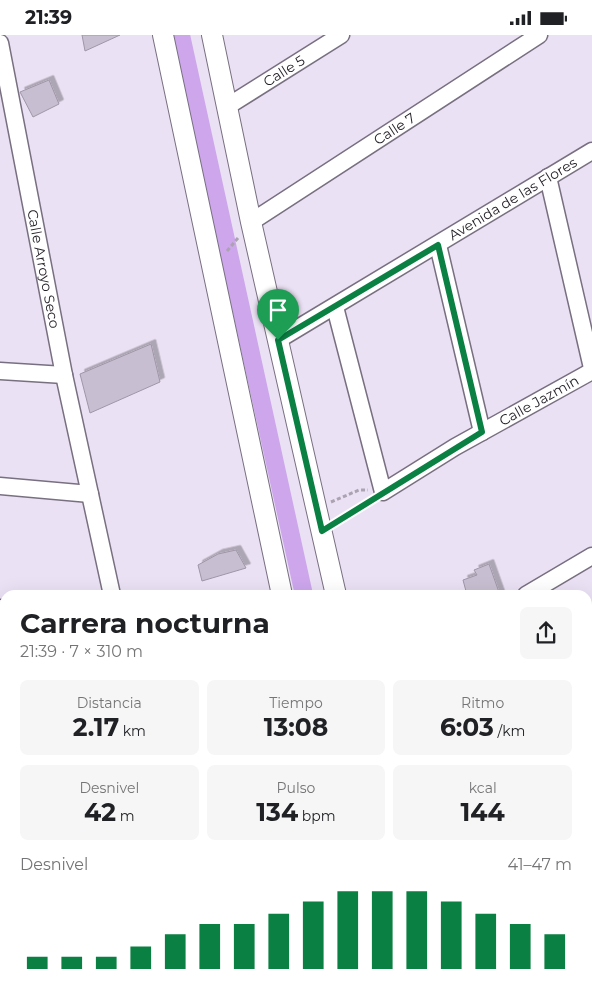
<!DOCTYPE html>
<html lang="es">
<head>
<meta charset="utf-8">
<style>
  :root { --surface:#fff; --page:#f6f6f6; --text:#202124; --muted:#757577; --accent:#0b8043 }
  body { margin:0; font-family:Montserrat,sans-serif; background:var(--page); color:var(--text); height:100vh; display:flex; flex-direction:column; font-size:19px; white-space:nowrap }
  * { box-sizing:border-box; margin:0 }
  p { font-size:16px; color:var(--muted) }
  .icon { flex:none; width:28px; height:28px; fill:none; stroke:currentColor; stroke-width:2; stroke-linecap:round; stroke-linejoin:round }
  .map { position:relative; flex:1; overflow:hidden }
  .panel { position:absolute; left:0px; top:555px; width:592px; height:406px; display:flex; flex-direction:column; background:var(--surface); border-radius:15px 15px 0 0; box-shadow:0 5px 20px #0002 }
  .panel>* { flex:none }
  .pin { position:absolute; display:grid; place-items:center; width:42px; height:42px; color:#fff; margin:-51px -21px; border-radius:50% 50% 50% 0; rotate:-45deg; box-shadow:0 0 5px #0007 }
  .pin .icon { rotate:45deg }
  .round { display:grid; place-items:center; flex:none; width:52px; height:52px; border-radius:8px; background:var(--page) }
  .overview { display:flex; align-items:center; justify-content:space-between; height:85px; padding:0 20px }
  h1 { font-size:28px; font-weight:700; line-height:38px }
  .stats { display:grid; grid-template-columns:repeat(3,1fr); gap:8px; height:85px; padding:5px 20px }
  .stats div { display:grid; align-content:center; border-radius:8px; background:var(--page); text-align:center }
  .stats b { font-size:25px; font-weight:700 }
  .stats small { font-size:14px; font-weight:400 }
  .stats p { font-size:14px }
  .chart { height:140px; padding:10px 20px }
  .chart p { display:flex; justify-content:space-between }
  .chart svg { width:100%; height:90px; margin-top:5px; stroke:var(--accent); stroke-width:6 }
  .status { display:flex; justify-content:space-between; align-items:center; height:35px; padding:0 25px; background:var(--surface); direction:ltr }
  .status svg { height:14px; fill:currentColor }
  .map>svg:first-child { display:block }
  .green { fill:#b8c68f }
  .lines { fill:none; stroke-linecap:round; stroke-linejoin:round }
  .canal { stroke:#cda6ec; stroke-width:18 }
  .building { fill:#c8bed1; stroke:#9f96a8; filter:url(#shadow) }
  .minor-casing { stroke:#786f80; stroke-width:19 }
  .tertiary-casing { stroke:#786f80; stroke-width:22 }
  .path { stroke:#aba3b2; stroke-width:3; stroke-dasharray:4 2.5; stroke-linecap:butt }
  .minor { stroke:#fff; stroke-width:16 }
  .tertiary { stroke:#fff; stroke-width:20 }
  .route-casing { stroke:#fff; stroke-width:10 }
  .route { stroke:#0b8043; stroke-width:6 }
  .labels { text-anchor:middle; stroke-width:4; stroke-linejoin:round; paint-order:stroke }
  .street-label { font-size:14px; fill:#221e25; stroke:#f7efff }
</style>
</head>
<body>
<div class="status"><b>21:39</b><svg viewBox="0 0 49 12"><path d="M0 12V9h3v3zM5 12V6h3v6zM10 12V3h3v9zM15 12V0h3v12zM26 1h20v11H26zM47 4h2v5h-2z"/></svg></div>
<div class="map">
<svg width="592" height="961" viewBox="0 0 592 961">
  <defs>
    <filter id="shadow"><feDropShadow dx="4.5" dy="-4.5" stdDeviation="0" flood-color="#0004"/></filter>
  </defs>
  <rect width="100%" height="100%" fill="#ebe1f4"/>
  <g class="green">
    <polygon points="0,741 5,793 0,792"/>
    <polygon points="0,914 5,916 5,954 0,952"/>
  </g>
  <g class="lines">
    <g class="canal">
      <polyline points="181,0 304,560"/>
      <polyline points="390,956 391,961"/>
    </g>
  </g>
  <g class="building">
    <polygon points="82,0 120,0 85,16"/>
    <polygon points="49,45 59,69 33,82 20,57"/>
    <polygon points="151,309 160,347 90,378 80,339"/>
    <polygon points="236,515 246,533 202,546 198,530 218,519"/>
    <polygon points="489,529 500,560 467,560 463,545 477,540 474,535"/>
  </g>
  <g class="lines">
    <g class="minor-casing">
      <g id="minor">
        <path id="s1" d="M 0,8 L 64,340 L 112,560"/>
        <path id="s2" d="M 228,71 L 341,0"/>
        <polyline points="548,142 592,333"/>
        <path id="s3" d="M 251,187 L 539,0"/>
        <polyline points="438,210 482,397"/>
        <path id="s4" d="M 335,272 L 383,457 L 455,412 L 592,336"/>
        <path id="s5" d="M 278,305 L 592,116"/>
        <polyline points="0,336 64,340"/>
        <polyline points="0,451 90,459"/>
        <polyline points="526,560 592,521"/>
        <polyline points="0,573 5,574"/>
        <polyline points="588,660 592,658"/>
        <polyline points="0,733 5,761"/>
        <polyline points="0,803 5,806"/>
        <polyline points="588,836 592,844"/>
        <polyline points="0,906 5,907"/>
        <polyline points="41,956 42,961"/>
        <polyline points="157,956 172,961"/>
      </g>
    </g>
    <g class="tertiary-casing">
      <g id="tertiary">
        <polyline points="163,0 282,560"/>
        <polyline points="212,0 251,187 336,560"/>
        <polyline points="368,956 369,961"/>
        <polyline points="422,956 423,961"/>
      </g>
    </g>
    <g class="path">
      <polyline points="227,216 238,203"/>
      <polyline points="331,467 359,455 368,455"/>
      <polyline points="337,486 370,465"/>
    </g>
    <use href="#minor" class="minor"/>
    <use href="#tertiary" class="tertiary"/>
  </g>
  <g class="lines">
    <g class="route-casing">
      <polygon id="route" points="438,210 482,397 322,496 278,305"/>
    </g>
    <use href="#route" class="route"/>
  </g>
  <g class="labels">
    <g class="street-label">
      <text dy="5" stroke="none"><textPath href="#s2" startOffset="66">Calle 5</textPath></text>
      <text dy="5" stroke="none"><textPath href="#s3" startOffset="171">Calle 7</textPath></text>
      <text dy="5" stroke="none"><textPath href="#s5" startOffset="274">Avenida de las Flores</textPath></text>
      <text dy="5" stroke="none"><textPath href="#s1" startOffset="230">Calle Arroyo Seco</textPath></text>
      <text dy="5" stroke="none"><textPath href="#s4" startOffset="372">Calle Jazmín</textPath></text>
    </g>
  </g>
</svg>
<div class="pin" style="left:278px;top:305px;background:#1e9e55"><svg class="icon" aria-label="arrive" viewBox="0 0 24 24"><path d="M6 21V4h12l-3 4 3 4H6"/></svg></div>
<section class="panel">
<div class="overview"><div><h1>Carrera nocturna</h1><p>21:39 · 7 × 310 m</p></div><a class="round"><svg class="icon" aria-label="share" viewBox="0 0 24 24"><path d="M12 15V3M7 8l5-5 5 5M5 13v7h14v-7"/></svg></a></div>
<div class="stats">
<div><p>Distancia</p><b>2.17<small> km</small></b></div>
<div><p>Tiempo</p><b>13:08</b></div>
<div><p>Ritmo</p><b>6:03<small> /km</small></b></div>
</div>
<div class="stats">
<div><p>Desnivel</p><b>42<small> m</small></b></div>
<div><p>Pulso</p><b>134<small> bpm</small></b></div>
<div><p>kcal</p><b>144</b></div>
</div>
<div class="chart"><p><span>Desnivel</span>41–47 m</p>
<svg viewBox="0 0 160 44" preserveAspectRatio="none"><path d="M5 44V38M15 44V38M25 44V38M35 44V33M45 44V27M55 44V22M65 44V22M75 44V17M85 44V11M95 44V6M105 44V6M115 44V6M125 44V11M135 44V17M145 44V22M155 44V27"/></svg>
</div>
</section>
</div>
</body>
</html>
